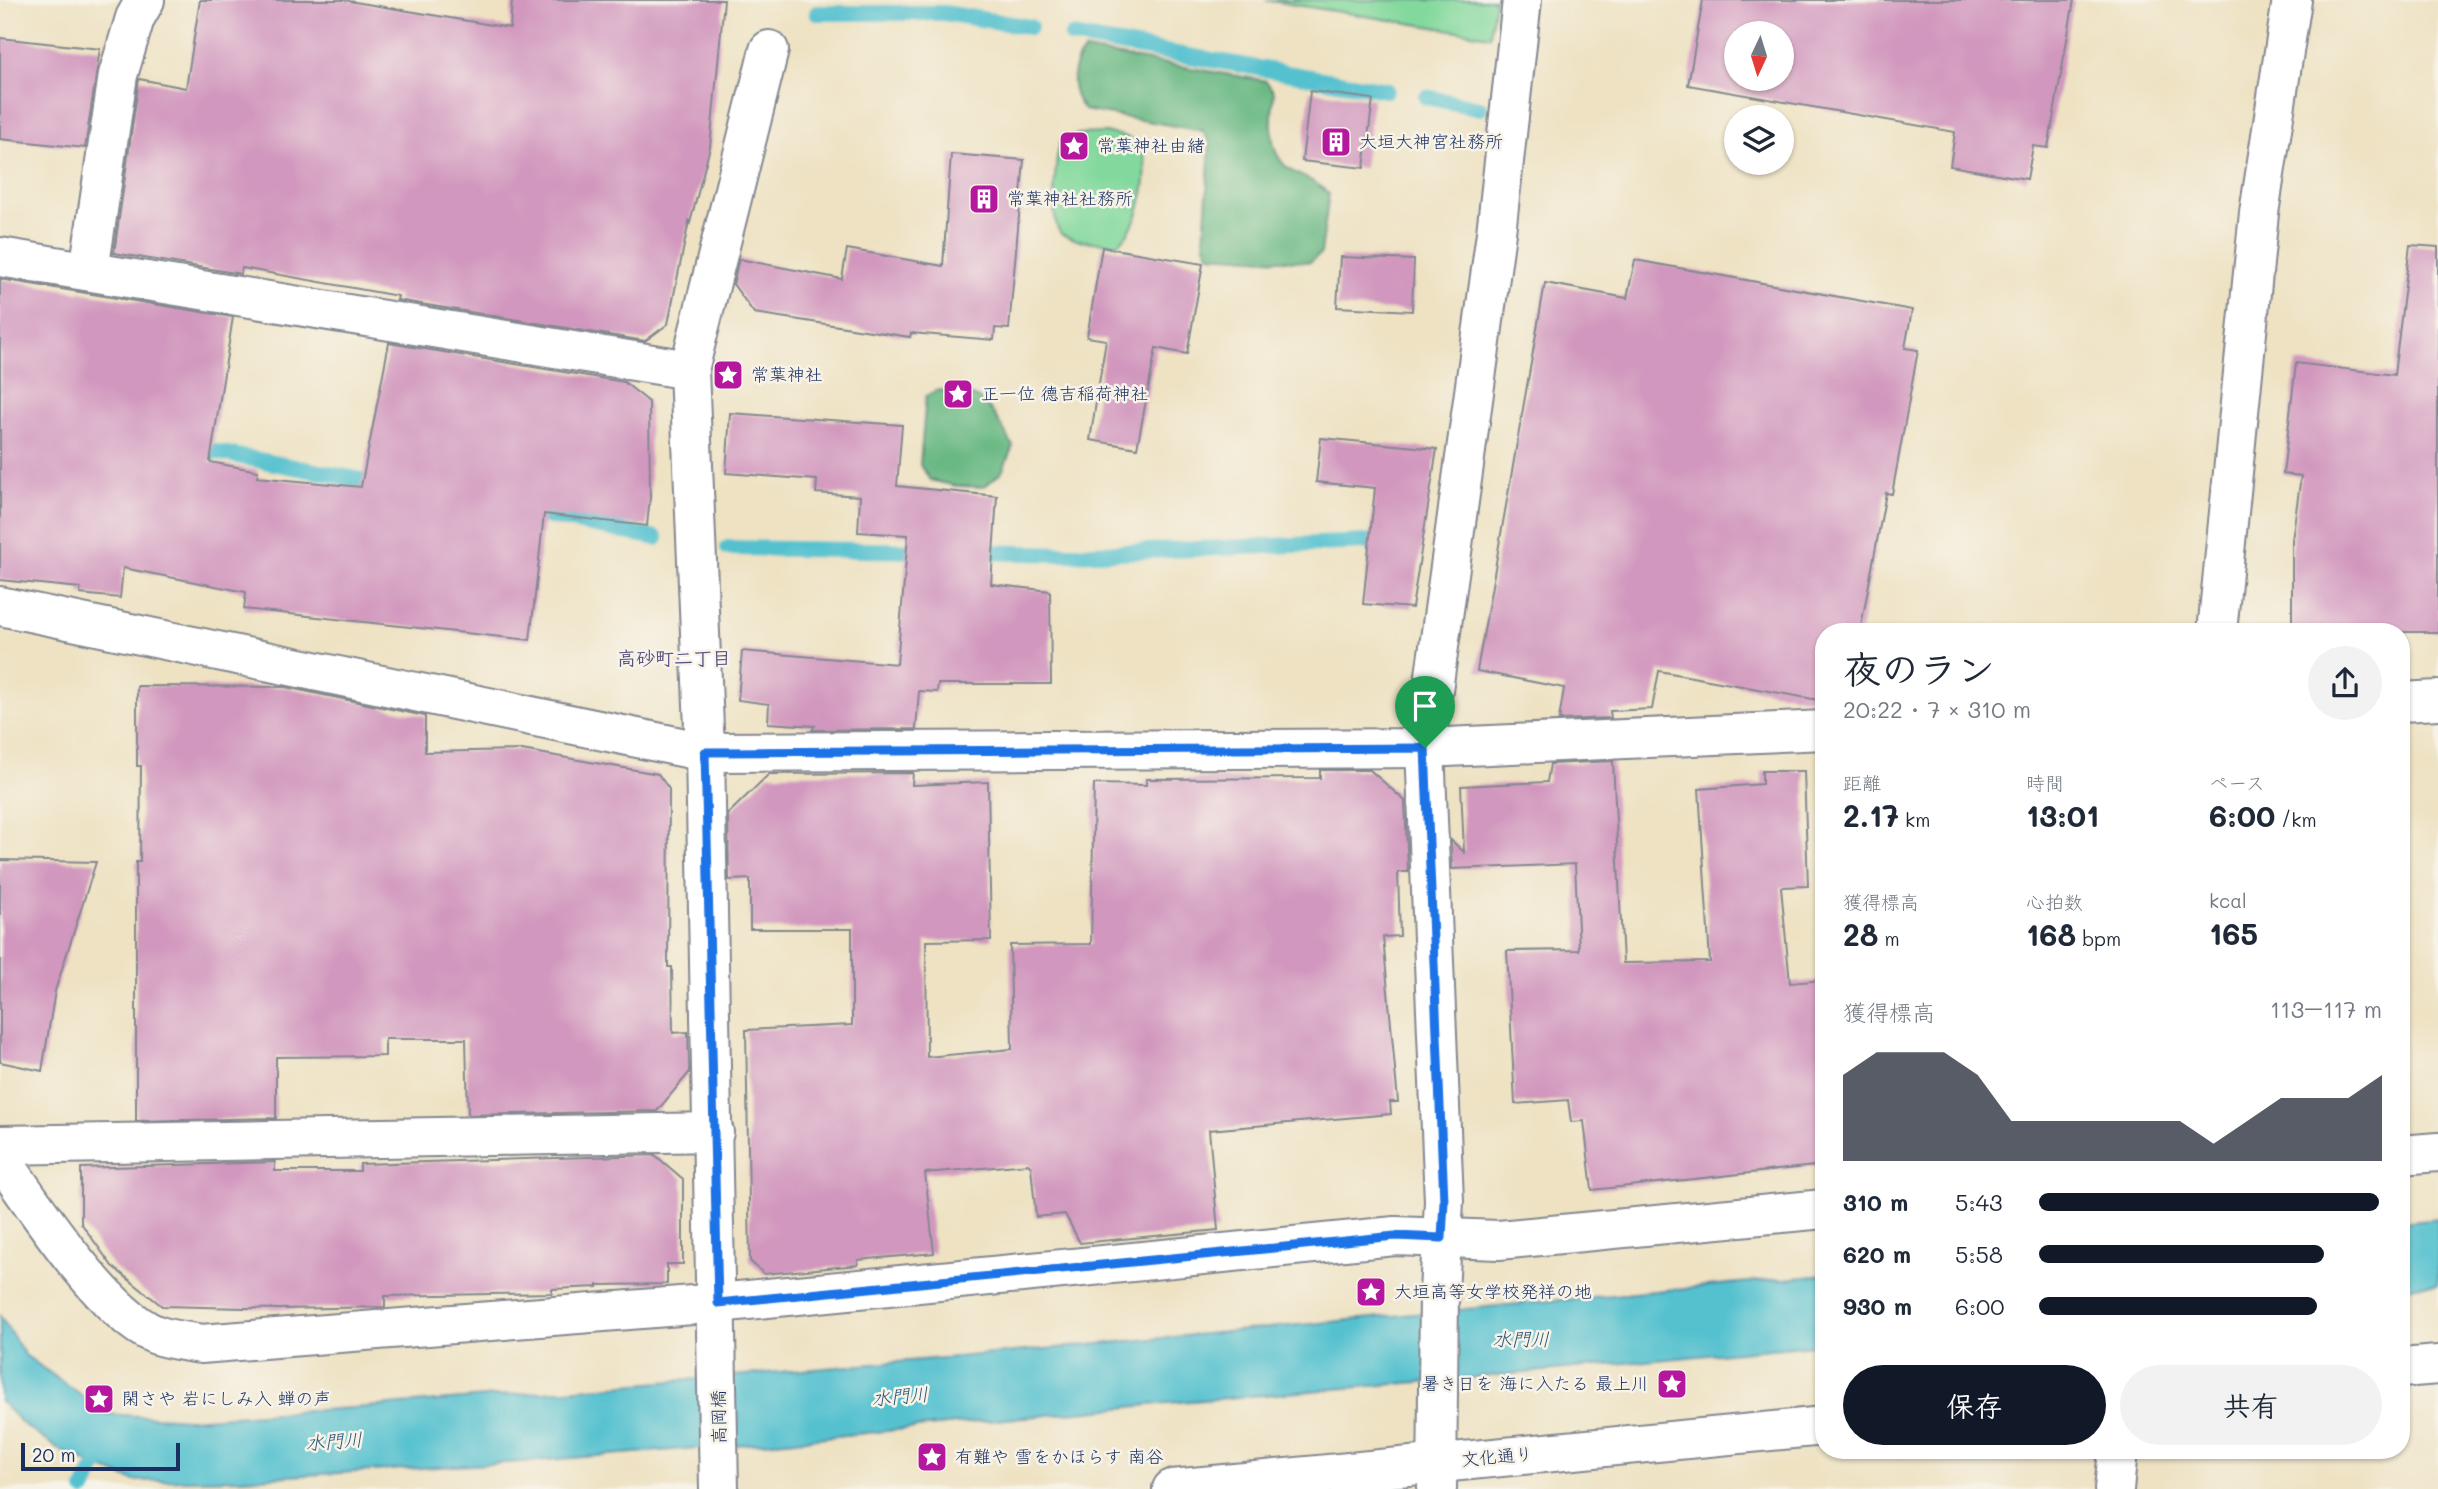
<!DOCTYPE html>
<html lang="ja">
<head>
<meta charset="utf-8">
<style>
  :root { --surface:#fff; --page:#f2f2f3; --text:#1f2937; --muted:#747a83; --accent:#111827 }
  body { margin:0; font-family:Mali,"Klee One",sans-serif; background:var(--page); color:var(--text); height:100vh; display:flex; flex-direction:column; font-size:26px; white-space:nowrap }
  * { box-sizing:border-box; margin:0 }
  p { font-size:23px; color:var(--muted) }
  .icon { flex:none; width:38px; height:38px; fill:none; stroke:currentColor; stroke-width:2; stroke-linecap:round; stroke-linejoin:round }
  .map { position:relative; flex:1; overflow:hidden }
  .drawer { position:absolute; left:1815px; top:623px; width:595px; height:836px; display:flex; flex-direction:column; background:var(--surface); border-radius:28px; box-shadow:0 2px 5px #0004 }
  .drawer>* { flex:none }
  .needle { width:46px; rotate:184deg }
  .tools { position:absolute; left:1724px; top:21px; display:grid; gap:14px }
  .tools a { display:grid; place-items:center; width:70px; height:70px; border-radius:50%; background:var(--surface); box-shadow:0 2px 5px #0004; font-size:35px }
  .scale { position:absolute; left:21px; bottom:18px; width:159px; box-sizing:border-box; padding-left:7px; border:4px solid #1b2f5e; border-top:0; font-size:19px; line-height:24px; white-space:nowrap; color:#1b2f5e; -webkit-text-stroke:5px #f7f3e8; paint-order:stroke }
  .pin { position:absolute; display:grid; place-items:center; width:60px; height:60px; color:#fff; margin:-72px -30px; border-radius:50% 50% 50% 0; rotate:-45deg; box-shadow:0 0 7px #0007 }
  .pin .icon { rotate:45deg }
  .round { display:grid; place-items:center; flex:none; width:74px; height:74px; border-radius:37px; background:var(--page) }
  .head { display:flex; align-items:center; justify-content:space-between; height:119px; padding:0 28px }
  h1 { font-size:38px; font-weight:800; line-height:52px }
  .figures { display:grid; grid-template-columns:repeat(3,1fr); gap:10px; height:119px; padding:7px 28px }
  .figures div { display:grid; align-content:center }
  .figures b { font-size:30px; font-weight:800 }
  .figures small { font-size:19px; font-weight:400 }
  .figures p { font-size:19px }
  .chart { height:196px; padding:14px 28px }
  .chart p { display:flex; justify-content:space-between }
  .chart svg { width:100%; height:126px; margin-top:7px; fill:var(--accent); opacity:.7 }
  .button { display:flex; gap:14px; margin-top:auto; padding:14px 28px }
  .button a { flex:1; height:80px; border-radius:42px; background:var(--accent); color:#fff; font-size:28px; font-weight:800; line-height:80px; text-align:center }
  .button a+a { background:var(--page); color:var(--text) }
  ul { padding:0 28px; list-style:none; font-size:23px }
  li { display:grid; grid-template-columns:112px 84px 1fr; align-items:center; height:52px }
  li i { height:18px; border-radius:9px; background:var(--accent) }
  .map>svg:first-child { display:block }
  .green { fill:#83d99d; stroke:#4f847e; stroke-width:2 }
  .forest { fill:#6ab984; stroke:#427471; stroke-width:2 }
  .water { fill:#55c1cf; stroke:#387896; stroke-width:2 }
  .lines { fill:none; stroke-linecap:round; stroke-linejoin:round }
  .stream { stroke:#55c1cf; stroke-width:16 }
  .building { fill:#d197be; fill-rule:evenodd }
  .minor-casing { stroke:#848890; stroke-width:42 }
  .tertiary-casing { stroke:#848890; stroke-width:42 }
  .minor { stroke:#fff; stroke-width:38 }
  .tertiary { stroke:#fff; stroke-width:38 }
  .route-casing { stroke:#fff; stroke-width:14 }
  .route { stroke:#1a73e8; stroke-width:9 }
  .labels { text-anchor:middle; stroke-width:5; stroke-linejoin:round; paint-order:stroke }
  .poi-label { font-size:18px; fill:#1b2f5e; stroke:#f7f3e8; text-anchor:start }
  .street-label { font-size:18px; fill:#1b2f5e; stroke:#f7f3e8 }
  .neighbourhood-label { font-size:19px; font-weight:bold; fill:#5b5380; stroke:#f7f3e8 }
  .water-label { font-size:19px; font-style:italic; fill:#2a547a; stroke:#f7f3e8 }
</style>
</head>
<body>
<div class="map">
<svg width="2438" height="1489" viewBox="0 0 2438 1489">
  <rect width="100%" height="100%" fill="#f7f3e8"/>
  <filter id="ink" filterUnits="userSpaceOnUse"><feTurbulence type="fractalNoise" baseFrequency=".0143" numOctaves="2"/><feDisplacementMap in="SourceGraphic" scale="14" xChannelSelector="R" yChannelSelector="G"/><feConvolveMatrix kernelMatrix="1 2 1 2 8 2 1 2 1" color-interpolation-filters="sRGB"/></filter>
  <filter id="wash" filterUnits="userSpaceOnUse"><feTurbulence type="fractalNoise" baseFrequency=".00686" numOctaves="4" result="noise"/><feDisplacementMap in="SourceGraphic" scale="28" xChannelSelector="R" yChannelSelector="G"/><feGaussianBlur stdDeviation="1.57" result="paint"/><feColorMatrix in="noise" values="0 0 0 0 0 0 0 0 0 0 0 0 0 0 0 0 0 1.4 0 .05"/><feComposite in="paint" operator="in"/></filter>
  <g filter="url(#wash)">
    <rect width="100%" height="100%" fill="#eee2c3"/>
    <g class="green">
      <polygon points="1265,0 1495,0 1490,36"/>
      <path d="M 1108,133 C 1118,135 1132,136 1139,145 C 1155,164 1139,234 1116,244 C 1100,242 1077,243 1062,234 C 1048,225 1056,159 1060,143 L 1077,134 Z"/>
    </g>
    <g class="forest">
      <path d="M 1085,50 L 1266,81 L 1274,92 C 1272,118 1265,154 1292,171 C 1307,180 1315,180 1329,194 L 1321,253 L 1310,262 L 1210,255 L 1204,243 L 1210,143 L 1203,131 L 1084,110 C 1069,93 1069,66 1085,50 Z"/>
      <path d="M 937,390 C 990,394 987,404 1013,446 L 1002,472 L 984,487 L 956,486 L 930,480 L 920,465 L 926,396 Z"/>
    </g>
    <g class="water">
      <polygon points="2438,1218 2438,1284 2401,1287 2401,1222"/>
      <polygon points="1824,1275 1823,1344 1503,1375 1179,1402 786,1441 521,1462 240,1479 134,1481 63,1452 25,1426 0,1401 0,1316 25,1355 107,1414 188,1419 366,1407 1003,1353"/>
    </g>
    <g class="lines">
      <g class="stream">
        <polyline points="817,13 944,13 1030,27"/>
        <polyline points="1072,36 1386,90"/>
        <polyline points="1426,97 1480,108"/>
        <polyline points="191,447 382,484"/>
        <polyline points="525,512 656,538"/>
        <polyline points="728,548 928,551"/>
        <polyline points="971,552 1071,554 1389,541"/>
        <polyline points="84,1489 105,1448"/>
      </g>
    </g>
    <g id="blocks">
      <g class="building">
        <polygon points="200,0 343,0 510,28 512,0 724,0 710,147 690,223 689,221 668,324 645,341 397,300 398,296 242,268 241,274 114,253 139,79 186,88"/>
        <path d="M 1703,0 L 2074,0 L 2048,148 L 2033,146 L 2027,179 L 1950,166 L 1955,132 L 1688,85 ZM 1736,33 L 1782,33 L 1782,79 L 1736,79 Z"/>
        <polygon points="0,38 100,49 85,148 0,139"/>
        <polygon points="1310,91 1373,99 1364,168 1302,161"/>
        <polygon points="951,154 1024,160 1009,329 995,328 994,340 911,333 910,337 754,313 733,284 739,259 842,279 847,249 943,266"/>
        <polygon points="2410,245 2438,247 2438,632 2292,632 2292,540 2301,476 2283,474 2296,363 2394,375"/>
        <polygon points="1102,247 1203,264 1187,354 1156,348 1137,448 1090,440 1106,340 1087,337"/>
        <polygon points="1340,257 1414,260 1412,311 1337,307"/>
        <polygon points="1635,260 1912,310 1905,348 1918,350 1892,494 1886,493 1860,632 1824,632 1824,701 1659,671 1652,709 1610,711 1611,718 1559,720 1564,688 1477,671 1545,283 1627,298"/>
        <polygon points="0,279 233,317 210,462 258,471 257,477 361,487 389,343 624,382 649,402 650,497 647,526 544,514 530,640 244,609 246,592 123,568 120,598 80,594 80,588 0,580"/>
        <polygon points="730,413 902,425 897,486 997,496 991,584 1050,591 1051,684 938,684 937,692 919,691 916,729 812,730 815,726 768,723 769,704 738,700 742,651 897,664 908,535 858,532 860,496 816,493 817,480 726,473"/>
        <polygon points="1321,438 1437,449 1412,608 1363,604 1375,488 1316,482"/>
        <polygon points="137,686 285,687 425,716 425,752 522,750 658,774 669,789 668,967 672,967 673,1033 688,1032 689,1073 657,1111 468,1115 466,1039 385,1039 385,1056 276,1057 276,1118 136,1121 136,862 140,862 141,766 137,766"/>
        <polygon points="1613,761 1623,963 1710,962 1699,789 1762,784 1762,771 1804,771 1808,886 1781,887 1790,983 1824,980 1824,1165 1592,1190 1584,1121 1571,1122 1568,1100 1515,1104 1507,951 1579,950 1575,864 1452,869 1451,840 1464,852 1461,786 1547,782 1550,764"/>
        <polygon points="1320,770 1370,770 1405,801 1408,872 1398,872 1400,936 1383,937 1398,1102 1390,1102 1391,1114 1209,1130 1218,1230 1080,1243 1065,1214 1036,1217 1031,1167 1028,1164 925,1173 934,1253 858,1260 858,1265 764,1274 750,1261 746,1030 852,1025 852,929 750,929 750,879 729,880 728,814 769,774 913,773 912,785 988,782 991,940 926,941 927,1057 1012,1049 1010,945 1091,944 1094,784 1146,785 1146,779 1320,778"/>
        <polygon points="0,860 96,862 55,991 42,1071 0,1062"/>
        <polygon points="655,1155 683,1179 683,1264 667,1264 667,1284 598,1285 598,1287 552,1289 552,1293 385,1296 385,1307 280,1309 162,1306 112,1266 81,1223 81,1168 275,1162 275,1171 360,1171 360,1164"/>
      </g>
    </g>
  </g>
  <g filter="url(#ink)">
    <use href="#blocks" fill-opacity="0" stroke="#848890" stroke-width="2"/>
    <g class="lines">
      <g class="minor-casing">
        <g id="minor">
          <polyline points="0,257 689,370"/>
          <polyline points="89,271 118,75 135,18 145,0"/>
          <polyline points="0,606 705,752 1425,748 1824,730"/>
          <polyline points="2217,632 2259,213 2292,0"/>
          <polyline points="2401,702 2438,700"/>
          <polyline points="0,1145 714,1132"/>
          <polyline points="2401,1155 2438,1152"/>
          <path d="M 0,1157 C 32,1203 104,1313 154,1334 C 168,1340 186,1341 201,1344 L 718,1303 L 1395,1236 L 1499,1240 L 1824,1209"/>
          <polyline points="719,1489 705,752 689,370 769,50"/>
          <polyline points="1437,1489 1439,1293 1444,1201 1425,748 1496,233 1522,0"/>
          <polyline points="2114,1489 2118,1451"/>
        </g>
      </g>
      <g class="tertiary-casing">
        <g id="tertiary">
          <polyline points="2401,1368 2438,1365"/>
          <polyline points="1172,1489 1824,1426"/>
        </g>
      </g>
      <use href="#minor" class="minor"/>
      <use href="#tertiary" class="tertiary"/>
    </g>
  </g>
  <g class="lines" filter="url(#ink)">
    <g class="route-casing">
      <polygon id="route" points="1425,748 1444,1201 1442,1238 1395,1236 718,1303 705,752"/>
    </g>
    <use href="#route" class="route"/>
  </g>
  <defs>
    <g id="building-square" transform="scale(1.575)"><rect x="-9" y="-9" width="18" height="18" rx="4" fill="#b5179e" stroke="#f7f3e8"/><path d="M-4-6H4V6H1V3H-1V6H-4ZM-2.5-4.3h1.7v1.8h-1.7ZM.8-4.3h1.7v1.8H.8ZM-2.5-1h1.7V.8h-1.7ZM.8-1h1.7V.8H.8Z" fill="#fff"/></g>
    <g id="sight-square" transform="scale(1.575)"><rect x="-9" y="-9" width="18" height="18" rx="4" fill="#b5179e" stroke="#f7f3e8"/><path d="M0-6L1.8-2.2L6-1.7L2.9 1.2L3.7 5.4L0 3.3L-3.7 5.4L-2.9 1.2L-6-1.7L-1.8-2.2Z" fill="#fff"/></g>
  </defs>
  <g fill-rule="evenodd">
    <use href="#building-square" x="1336" y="142"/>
    <use href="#sight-square" x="1074" y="146"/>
    <use href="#building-square" x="984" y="199"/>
    <use href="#sight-square" x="728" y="375"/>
    <use href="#sight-square" x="958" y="394"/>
    <use href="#sight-square" x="1371" y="1292"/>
    <use href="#sight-square" x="1672" y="1384"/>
    <use href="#sight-square" x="99" y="1399"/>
    <use href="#sight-square" x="932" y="1457"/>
  </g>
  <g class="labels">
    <g class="poi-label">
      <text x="1359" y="148">大垣大神宮社務所</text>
      <text x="1097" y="152">常葉神社由緒</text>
      <text x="1007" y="205">常葉神社社務所</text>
      <text x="751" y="381">常葉神社</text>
      <text x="981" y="400">正一位 德吉稲荷神社</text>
      <text x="1394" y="1298">大垣高等女学校発祥の地</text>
      <text x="1649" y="1390" text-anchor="end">暑き日を 海に入たる 最上川</text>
      <text x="122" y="1405">閑さや 岩にしみ入 蝉の声</text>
      <text x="955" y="1463">有難や 雪をかほらす 南谷</text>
    </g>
    <g class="street-label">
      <text transform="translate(719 1417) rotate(-91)" y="6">高岡橋</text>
      <text transform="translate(1497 1457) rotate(-5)" y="6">文化通り</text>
    </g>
    <g class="neighbourhood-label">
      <text x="674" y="665">高砂町二丁目</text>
    </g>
    <g class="water-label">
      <text x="1521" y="1346">水門川</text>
      <text transform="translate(900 1396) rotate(-5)" y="7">水門川</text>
      <text transform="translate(334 1441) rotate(-4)" y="7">水門川</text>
    </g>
  </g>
</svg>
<div class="tools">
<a><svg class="needle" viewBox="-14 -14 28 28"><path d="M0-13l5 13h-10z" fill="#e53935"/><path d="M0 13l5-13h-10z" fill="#747a83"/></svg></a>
<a><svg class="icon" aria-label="layers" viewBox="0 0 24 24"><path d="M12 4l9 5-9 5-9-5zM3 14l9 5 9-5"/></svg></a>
</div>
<div class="scale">20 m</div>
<div class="pin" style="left:1425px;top:748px;background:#1e9e55"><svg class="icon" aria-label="arrive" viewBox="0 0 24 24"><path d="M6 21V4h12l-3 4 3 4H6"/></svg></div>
<section class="drawer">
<div class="head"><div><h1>夜のラン</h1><p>20:22 · 7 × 310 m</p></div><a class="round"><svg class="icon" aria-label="share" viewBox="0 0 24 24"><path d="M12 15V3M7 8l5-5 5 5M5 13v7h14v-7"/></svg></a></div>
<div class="figures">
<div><p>距離</p><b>2.17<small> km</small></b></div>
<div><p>時間</p><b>13:01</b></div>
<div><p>ペース</p><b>6:00<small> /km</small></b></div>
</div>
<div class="figures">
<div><p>獲得標高</p><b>28<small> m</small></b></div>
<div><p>心拍数</p><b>168<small> bpm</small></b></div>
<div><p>kcal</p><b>165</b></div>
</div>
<div class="chart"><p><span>獲得標高</span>113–117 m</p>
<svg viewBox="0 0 160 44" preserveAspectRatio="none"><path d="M0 44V14L10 6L20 6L30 6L40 14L50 30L60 30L70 30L80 30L90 30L100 30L110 38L120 30L130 22L140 22L150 22L160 14V44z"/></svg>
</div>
<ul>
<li><b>310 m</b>5:43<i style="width:99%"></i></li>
<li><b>620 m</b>5:58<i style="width:83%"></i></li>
<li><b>930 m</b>6:00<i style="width:81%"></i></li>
</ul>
<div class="button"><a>保存</a><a>共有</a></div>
</section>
</div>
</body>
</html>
